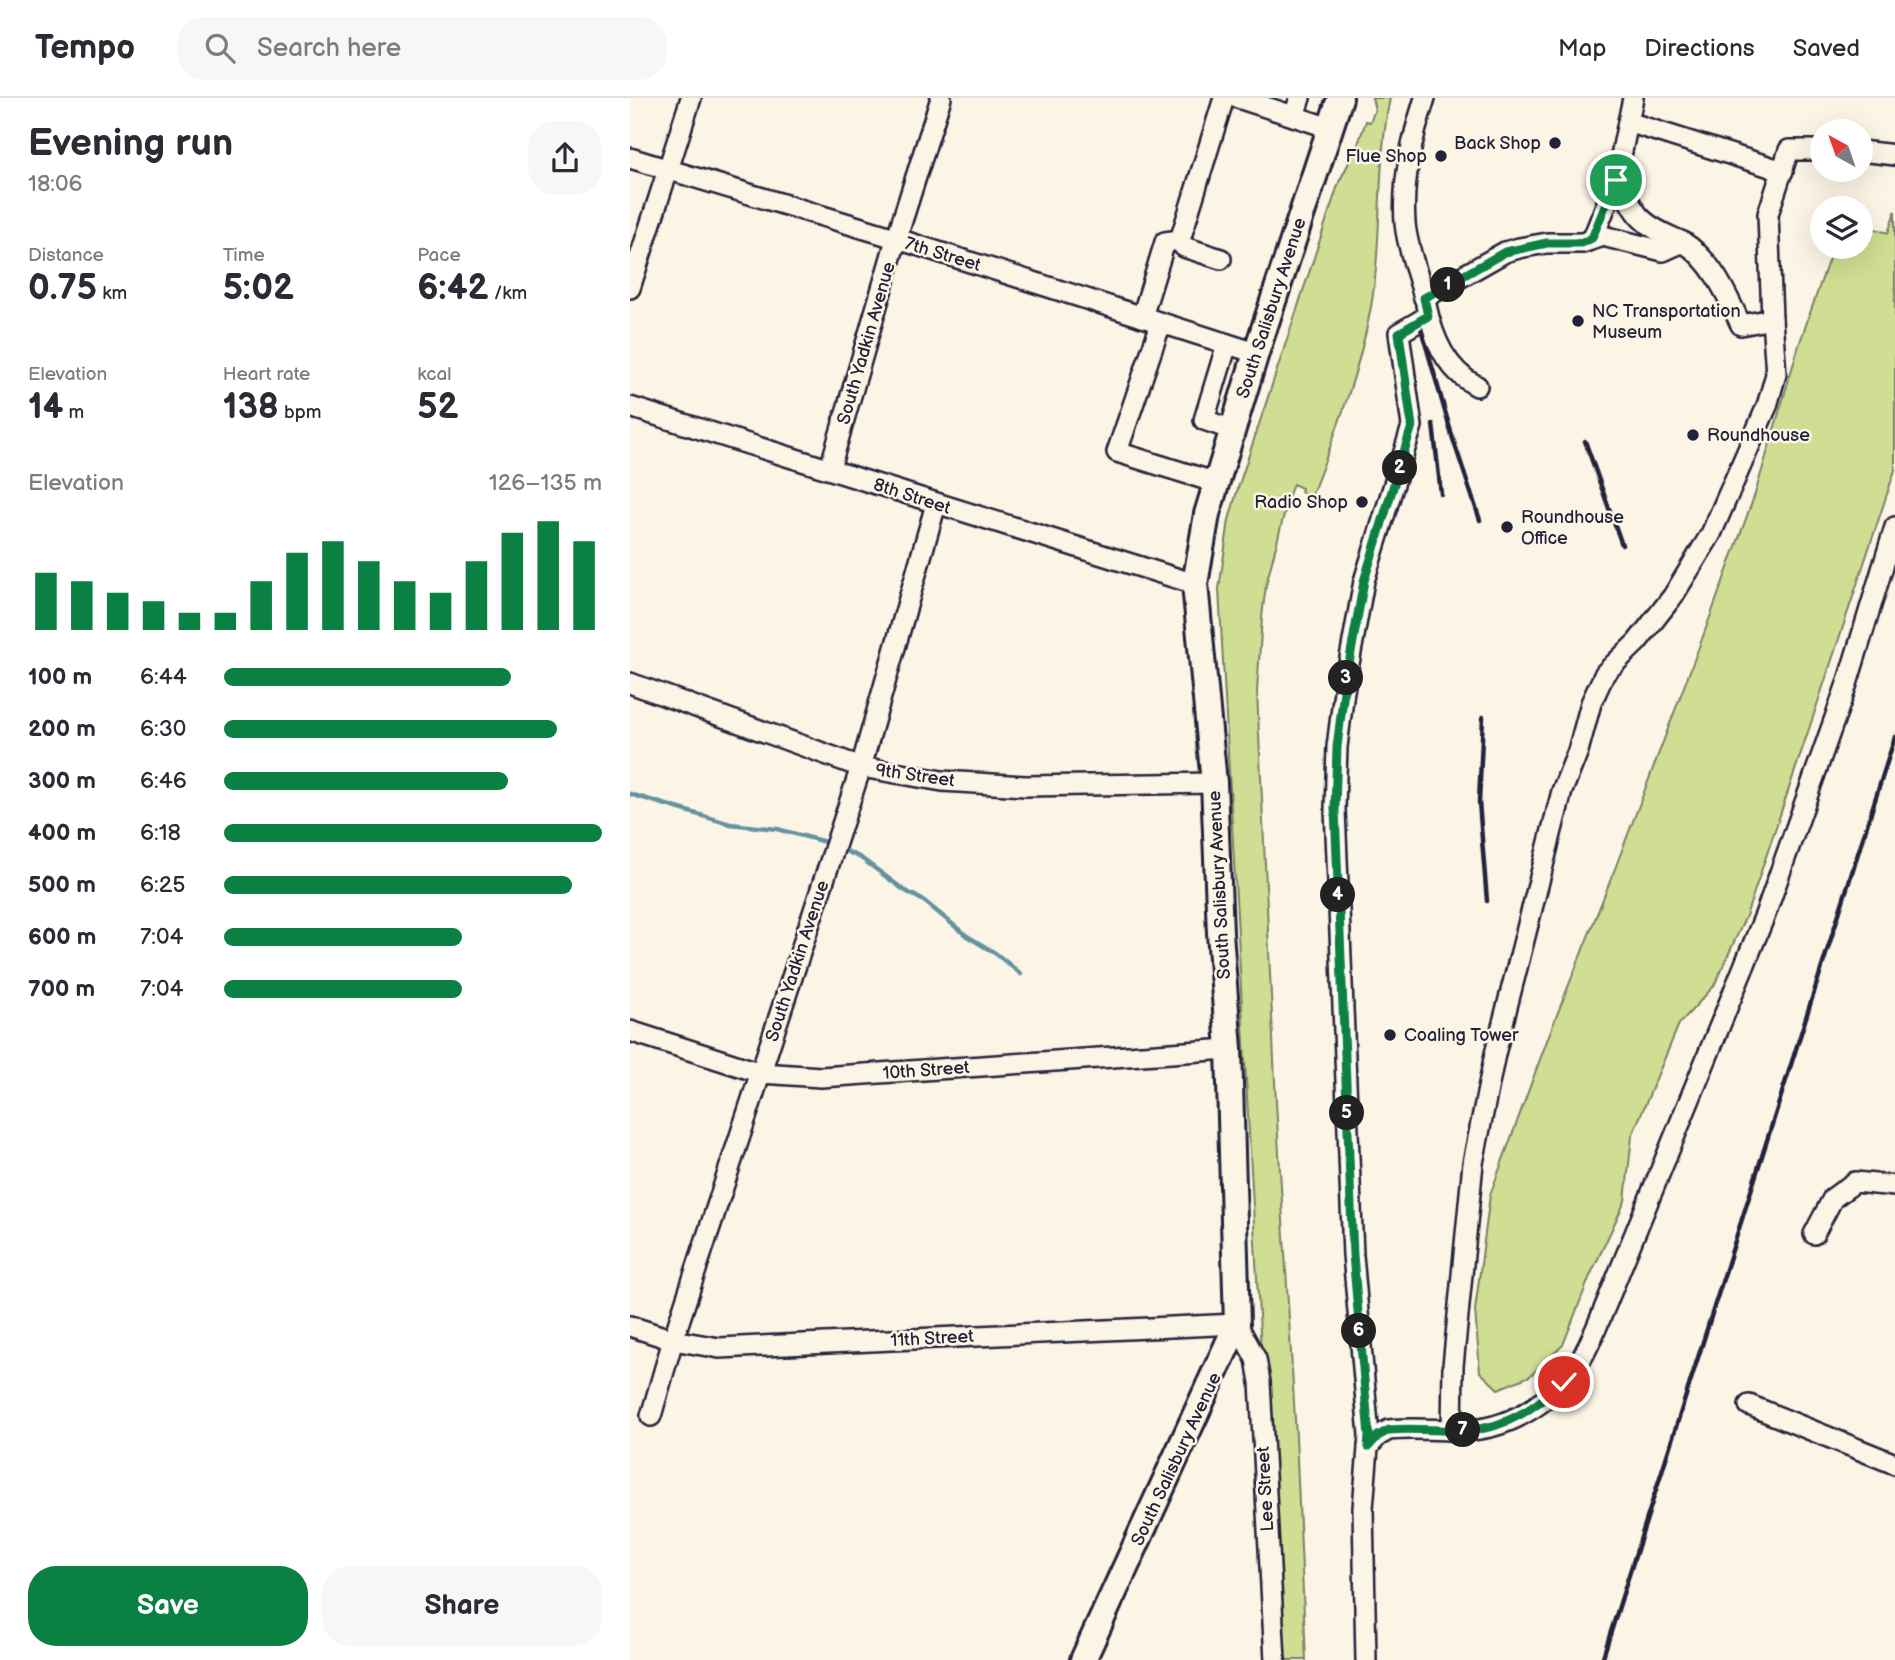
<!DOCTYPE html>
<html lang="en">
<head>
<meta charset="utf-8">
<style>
  :root { --surface:#fff; --page:#f7f7f7; --text:#2b2b33; --muted:#7c7c81; --line:#e1e1e2; --accent:#0b8043 }
  body { margin:0; font-family:"Balsamiq Sans",sans-serif; background:var(--page); color:var(--text); height:100vh; display:flex; flex-direction:column; font-size:26px; white-space:nowrap }
  * { box-sizing:border-box; margin:0 }
  p { font-size:23px; color:var(--muted) }
  .icon { flex:none; width:38px; height:38px; fill:none; stroke:currentColor; stroke-width:2; stroke-linecap:round; stroke-linejoin:round }
  .map { position:relative; flex:1; overflow:hidden }
  .details { display:flex; flex-direction:column; background:var(--surface); width:630px }
  .details>* { flex:none }
  .needle { width:46px; rotate:320deg }
  .fabs { position:absolute; left:1180px; top:21px; display:grid; gap:14px }
  .fabs a { display:grid; place-items:center; width:63px; height:63px; border-radius:50%; background:var(--surface); box-shadow:0 7px 28px #0002; font-size:35px }
  .pin { position:absolute; display:grid; place-items:center; width:60px; height:60px; color:#fff; margin:-30px; border:4px solid #fff; border-radius:50%; box-shadow:0 2px 7px #0007 }
  .km { position:absolute; width:35px; height:35px; margin:-18px; border-radius:50%; background:#222; color:#fff; font-size:19px; line-height:35px; text-align:center }
  .round { display:grid; place-items:center; flex:none; width:74px; height:74px; border-radius:28px; background:var(--page) }
  .head { display:flex; align-items:center; justify-content:space-between; height:119px; padding:0 28px }
  h1 { font-size:38px; font-weight:700; line-height:52px }
  .metrics { display:grid; grid-template-columns:repeat(3,1fr); gap:10px; height:119px; padding:7px 28px }
  .metrics div { display:grid; align-content:center }
  .metrics b { font-size:35px; font-weight:700 }
  .metrics small { font-size:19px; font-weight:400 }
  .metrics p { font-size:19px }
  .chart { height:196px; padding:14px 28px }
  .chart p { display:flex; justify-content:space-between }
  .chart svg { width:100%; height:126px; margin-top:7px; stroke:var(--accent); stroke-width:6 }
  .button { display:flex; gap:14px; margin-top:auto; padding:14px 28px }
  .button a { flex:1; height:80px; border-radius:28px; background:var(--accent); color:#fff; font-size:28px; font-weight:700; line-height:80px; text-align:center }
  .button a+a { background:var(--page); color:var(--text) }
  ul { padding:0 28px; list-style:none; font-size:23px }
  li { display:grid; grid-template-columns:112px 84px 1fr; align-items:center; height:52px }
  li i { height:18px; border-radius:9px; background:var(--accent) }
  header { display:flex; align-items:center; gap:42px; box-sizing:border-box; height:98px; padding:0 35px; background:var(--surface); border-bottom:2px solid var(--line) }
  header strong { font-size:33px }
  nav { display:flex; gap:38px; margin-inline-start:auto; font-size:24px }
  .search { width:490px; height:63px; background:var(--page); display:flex; align-items:center; gap:18px; box-sizing:border-box; padding:0 24px; border-radius:28px; color:var(--muted); font-size:26px }
  main { display:flex; flex:1; min-height:0 }
  .map>svg:first-child { display:block }
  .green { fill:#cfde92; stroke:#788066; stroke-width:2 }
  .lines { fill:none; stroke-linecap:round; stroke-linejoin:round }
  .stream { stroke:#6293a1; stroke-width:4.5 }
  .minor-casing { stroke:#22223b; stroke-width:24 }
  .major-casing { stroke:#22223b; stroke-width:30 }
  .minor { stroke:#fcf5e5; stroke-width:19 }
  .major { stroke:#fcf5e5; stroke-width:24 }
  .rail { stroke:#22223b; stroke-width:4.5 }
  .route-casing { stroke:#fff; stroke-width:14 }
  .route { stroke:#0b8043; stroke-width:9 }
  .poi-dot { fill:#22223b; stroke:#fcf5e5; stroke-width:2.5 }
  .labels { text-anchor:middle; stroke-width:5; stroke-linejoin:round; paint-order:stroke }
  .poi-label { font-size:18px; fill:#22223b; stroke:#fcf5e5; text-anchor:start }
  .street-label { font-size:18px; fill:#22223b; stroke:#fcf5e5 }
</style>
</head>
<body>
<header>
<strong>Tempo</strong>
<div class="search"><svg class="icon" aria-label="search" viewBox="0 0 24 24"><circle cx="10" cy="10" r="6"/><path d="M15 15l6 6"/></svg>Search here</div>
<nav><a>Map</a><a>Directions</a><a>Saved</a></nav>
</header>
<main>
<section class="details">
<div class="head"><div><h1>Evening run</h1><p>18:06</p></div><a class="round"><svg class="icon" aria-label="share" viewBox="0 0 24 24"><path d="M12 15V3M7 8l5-5 5 5M5 13v7h14v-7"/></svg></a></div>
<div class="metrics">
<div><p>Distance</p><b>0.75<small> km</small></b></div>
<div><p>Time</p><b>5:02</b></div>
<div><p>Pace</p><b>6:42<small> /km</small></b></div>
</div>
<div class="metrics">
<div><p>Elevation</p><b>14<small> m</small></b></div>
<div><p>Heart rate</p><b>138<small> bpm</small></b></div>
<div><p>kcal</p><b>52</b></div>
</div>
<div class="chart"><p><span>Elevation</span>126–135 m</p>
<svg viewBox="0 0 160 44" preserveAspectRatio="none"><path d="M5 44V24M15 44V27M25 44V31M35 44V34M45 44V38M55 44V38M65 44V27M75 44V17M85 44V13M95 44V20M105 44V27M115 44V31M125 44V20M135 44V10M145 44V6M155 44V13"/></svg>
</div>
<ul>
<li><b>100 m</b>6:44<i style="width:76%"></i></li>
<li><b>200 m</b>6:30<i style="width:88%"></i></li>
<li><b>300 m</b>6:46<i style="width:75%"></i></li>
<li><b>400 m</b>6:18<i style="width:100%"></i></li>
<li><b>500 m</b>6:25<i style="width:92%"></i></li>
<li><b>600 m</b>7:04<i style="width:63%"></i></li>
<li><b>700 m</b>7:04<i style="width:63%"></i></li>
</ul>
<div class="button"><a>Save</a><a>Share</a></div>
</section>
<div class="map">
<svg width="1265" height="1562" viewBox="0 0 1265 1562">
  <rect width="100%" height="100%" fill="#fcf5e5"/>
  <filter id="ink" filterUnits="userSpaceOnUse"><feTurbulence type="fractalNoise" baseFrequency=".0143" numOctaves="2"/><feDisplacementMap in="SourceGraphic" scale="14" xChannelSelector="R" yChannelSelector="G"/><feConvolveMatrix kernelMatrix="1 2 1 2 8 2 1 2 1" color-interpolation-filters="sRGB"/></filter>
  <g filter="url(#ink)">
    <g class="green">
      <path d="M 742,0 L 760,0 C 746,68 753,140 741,209 C 729,275 705,337 681,399 L 671,394 L 672,390 L 663,386 L 659,397 L 636,487 L 632,519 L 627,593 L 646,1005 L 666,1338 L 676,1562 L 648,1562 L 589,491 L 599,422 L 608,390 L 709,84 L 727,49 L 736,23 L 740,24 L 745,12 Z"/>
      <polygon points="1265,113 1265,372 1180,628 1116,818 1084,888 1049,926 1002,1038 995,1103 960,1178 933,1247 900,1278 868,1291 850,1274 845,1212 860,1097 919,937 986,768 1072,541 1125,396 1169,247 1203,149 1230,149 1230,126 1258,135"/>
    </g>
    <g class="lines">
      <g class="stream">
        <polyline points="0,696 100,726 147,731 199,745"/>
        <polyline points="216,753 231,760 274,792 294,803 337,838 365,855 391,876"/>
      </g>
      <g class="minor-casing">
        <g id="minor">
          <polyline points="608,0 700,30"/>
          <path d="M 795,0 C 782,41 772,81 775,125 C 777,150 788,175 794,200 L 875,154 L 889,150 L 917,145 L 952,145 L 973,138 L 1033,153 L 1053,144 C 1082,162 1097,197 1111,227 L 1142,221"/>
          <polyline points="664,18 670,0"/>
          <polyline points="998,24 1153,73"/>
          <polyline points="1230,53 1265,57"/>
          <polyline points="0,60 252,136 626,255"/>
          <path d="M 988,73 C 1002,117 1009,126 1053,144"/>
          <polyline points="963,140 986,82 1003,0"/>
          <polyline points="591,161 554,149 550,142 594,0"/>
          <polyline points="0,190 61,0"/>
          <path d="M 796,207 C 803,240 816,272 847,288"/>
          <polyline points="512,219 535,144 550,142"/>
          <polyline points="531,225 487,354 587,385"/>
          <polyline points="597,246 574,322 603,332"/>
          <polyline points="0,309 565,486"/>
          <polyline points="200,370 266,142 311,0"/>
          <polyline points="0,585 231,669 312,683 396,688 584,685"/>
          <polyline points="0,933 131,975 191,979 599,951"/>
          <polyline points="1184,1136 1203,1100 1225,1084 1265,1088"/>
          <polyline points="0,1228 43,1242 89,1250 607,1226 626,1261 630,1284 645,1562"/>
          <polyline points="1119,1307 1265,1366"/>
          <polyline points="21,1318 43,1242 231,669 306,406"/>
          <polyline points="822,1332 823,1268 843,1065 865,956 932,693 948,653 961,605 975,575 1007,544 1043,498 1081,436 1137,308 1146,276 1142,221 1138,116 1159,52 1192,52"/>
          <path d="M 738,1349 L 748,1338 L 759,1332 C 786,1329 813,1333 840,1332 C 885,1329 926,1300 950,1263 C 961,1245 969,1223 977,1204 L 1135,817 L 1217,586 L 1265,429"/>
          <polyline points="736,1562 733,1410 739,1338 723,1157 705,711 707,649 714,593 734,483 782,328 769,235 798,218"/>
        </g>
      </g>
      <g class="major-casing">
        <polyline id="major" points="453,1562 607,1226 599,951 590,835 584,685 565,486 577,416 626,255 710,0"/>
      </g>
      <use href="#minor" class="minor"/>
      <use href="#major" class="major"/>
      <g class="rail">
        <polyline points="788,220 823,341 850,422"/>
        <polyline points="803,326 811,396"/>
        <polyline points="955,343 992,447"/>
        <polyline points="853,619 849,704 857,803"/>
        <polyline points="972,1562 1265,639"/>
      </g>
    </g>
  </g>
  <g class="lines" filter="url(#ink)">
    <g class="route-casing">
      <path id="route" d="M 934,1284 C 907,1308 877,1330 840,1332 C 813,1334 786,1329 759,1332 L 748,1338 L 738,1349 L 739,1338 L 723,1157 L 705,711 L 707,649 L 714,593 L 734,483 L 782,328 L 769,235 L 798,218 L 794,200 L 875,154 L 917,145 L 952,145 L 962,140 L 986,82"/>
    </g>
    <use href="#route" class="route"/>
  </g>
  <g class="poi-dot">
    <circle cx="925" cy="45" r="7"/>
    <circle cx="811" cy="58" r="7"/>
    <circle cx="948" cy="223" r="7"/>
    <circle cx="1063" cy="337" r="7"/>
    <circle cx="732" cy="404" r="7"/>
    <circle cx="877" cy="429" r="7"/>
    <circle cx="760" cy="937" r="7"/>
  </g>
  <g class="labels">
    <g class="poi-label">
      <text x="911" y="51" text-anchor="end">Back Shop</text>
      <text x="797" y="64" text-anchor="end">Flue Shop</text>
      <text x="962" y="219">NC Transportation<tspan x="962" dy="21">Museum</tspan></text>
      <text x="1077" y="343">Roundhouse</text>
      <text x="718" y="410" text-anchor="end">Radio Shop</text>
      <text x="891" y="425">Roundhouse<tspan x="891" dy="21">Office</tspan></text>
      <text x="774" y="943">Coaling Tower</text>
    </g>
    <g class="street-label">
      <text transform="translate(313 156) rotate(17)" y="6">7th Street</text>
      <text transform="translate(641 210) rotate(-72)" y="6">South Salisbury Avenue</text>
      <text transform="translate(236 245) rotate(-74)" y="6">South Yadkin Avenue</text>
      <text transform="translate(282 398) rotate(18)" y="6">8th Street</text>
      <text transform="translate(285 677) rotate(8)" y="6">9th Street</text>
      <text transform="translate(589 787) rotate(-93)" y="6">South Salisbury Avenue</text>
      <text transform="translate(167 863) rotate(-72)" y="6">South Yadkin Avenue</text>
      <text transform="translate(296 972) rotate(-4)" y="6">10th Street</text>
      <text transform="translate(302 1240) rotate(-3)" y="6">11th Street</text>
      <text transform="translate(546 1361) rotate(-65)" y="6">South Salisbury Avenue</text>
      <text transform="translate(635 1391) rotate(-93)" y="6">Lee Street</text>
    </g>
  </g>
</svg>
<div class="fabs">
<a><svg class="needle" viewBox="-14 -14 28 28"><path d="M0-13l5 13h-10z" fill="#e53935"/><path d="M0 13l5-13h-10z" fill="#7c7c81"/></svg></a>
<a><svg class="icon" aria-label="layers" viewBox="0 0 24 24"><path d="M12 4l9 5-9 5-9-5zM3 14l9 5 9-5"/></svg></a>
</div>
<div class="pin" style="left:986px;top:82px;background:#1e9e55"><svg class="icon" aria-label="arrive" viewBox="0 0 24 24"><path d="M6 21V4h12l-3 4 3 4H6"/></svg></div>
<div class="pin" style="left:934px;top:1284px;background:#d93025"><svg class="icon" aria-label="check" viewBox="0 0 24 24"><path d="M5 12l5 5 9-10"/></svg></div>
<b class="km" style="left:818px;top:187px">1</b>
<b class="km" style="left:770px;top:370px">2</b>
<b class="km" style="left:716px;top:580px">3</b>
<b class="km" style="left:708px;top:797px">4</b>
<b class="km" style="left:717px;top:1015px">5</b>
<b class="km" style="left:729px;top:1233px">6</b>
<b class="km" style="left:833px;top:1332px">7</b>
</div>
</main>
</body>
</html>
